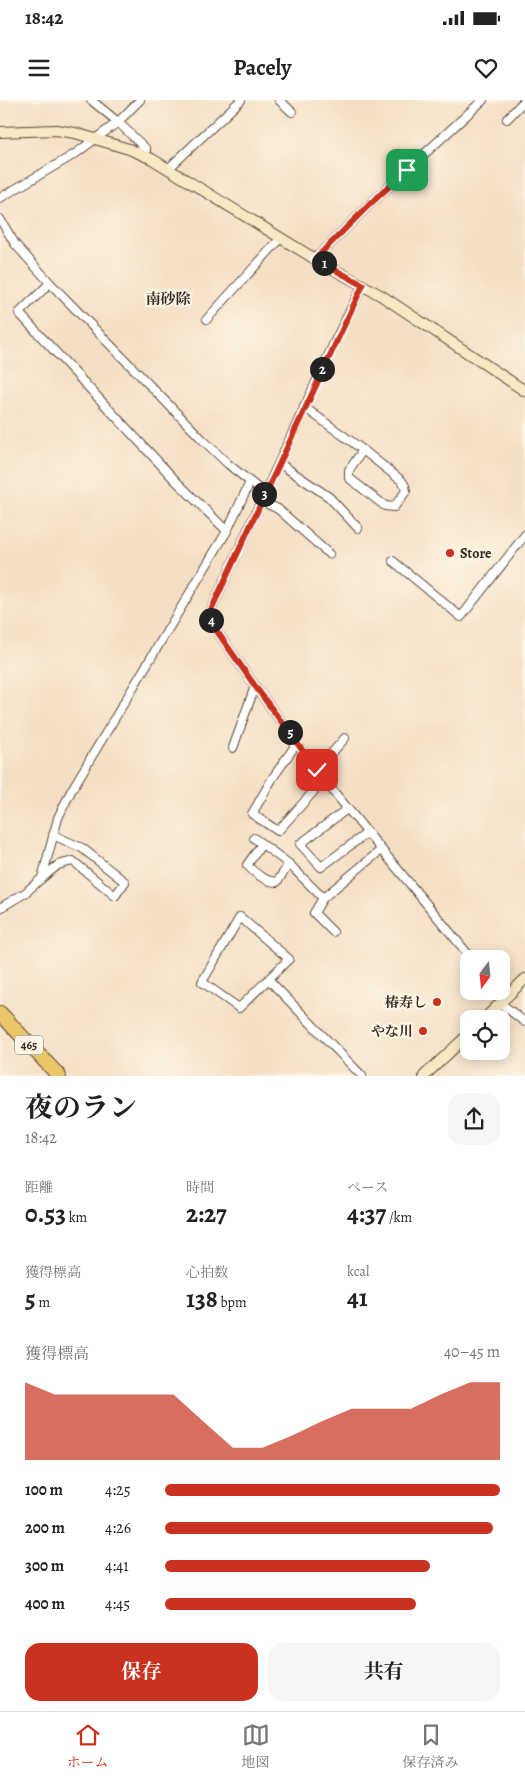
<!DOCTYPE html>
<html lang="ja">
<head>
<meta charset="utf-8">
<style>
  :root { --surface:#fff; --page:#f6f6f6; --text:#222; --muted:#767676; --line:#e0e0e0; --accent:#c8321e }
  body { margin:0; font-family:Alegreya,"Noto Serif JP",serif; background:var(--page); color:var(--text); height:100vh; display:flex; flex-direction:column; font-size:19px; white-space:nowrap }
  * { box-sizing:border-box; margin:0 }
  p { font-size:16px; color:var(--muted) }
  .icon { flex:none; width:28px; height:28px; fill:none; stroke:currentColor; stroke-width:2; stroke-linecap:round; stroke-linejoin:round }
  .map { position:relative; height:976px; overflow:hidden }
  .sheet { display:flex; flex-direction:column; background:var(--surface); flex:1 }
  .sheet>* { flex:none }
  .needle { width:32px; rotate:195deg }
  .buttons { position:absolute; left:460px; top:850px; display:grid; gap:10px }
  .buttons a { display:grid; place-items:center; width:50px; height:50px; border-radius:10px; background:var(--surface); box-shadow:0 2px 12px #0003; font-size:25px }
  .pin { position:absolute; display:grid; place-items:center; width:42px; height:42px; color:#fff; margin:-21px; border-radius:10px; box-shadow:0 2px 8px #0006 }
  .km { position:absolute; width:25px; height:25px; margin:-12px; border-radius:50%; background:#222; color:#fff; font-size:14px; line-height:25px; text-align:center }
  .round { display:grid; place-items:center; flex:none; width:52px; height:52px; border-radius:15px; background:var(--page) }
  .headline { display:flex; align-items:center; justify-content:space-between; height:85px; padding:0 25px }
  h1 { font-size:28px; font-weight:700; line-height:38px }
  .metrics { display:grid; grid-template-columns:repeat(3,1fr); gap:8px; height:85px; padding:5px 25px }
  .metrics div { display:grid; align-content:center }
  .metrics b { font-size:25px; font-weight:700 }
  .metrics small { font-size:14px; font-weight:400 }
  .metrics p { font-size:14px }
  .chart { height:140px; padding:10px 25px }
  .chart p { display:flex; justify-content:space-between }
  .chart svg { width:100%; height:90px; margin-top:5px; fill:var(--accent); opacity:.7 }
  .action { display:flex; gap:10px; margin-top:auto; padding:10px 25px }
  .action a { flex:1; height:58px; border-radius:15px; background:var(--accent); color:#fff; font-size:20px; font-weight:700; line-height:58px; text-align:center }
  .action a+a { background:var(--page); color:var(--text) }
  ul { padding:0 25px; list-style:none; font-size:16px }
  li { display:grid; grid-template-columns:80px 60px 1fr; align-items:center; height:38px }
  li i { height:12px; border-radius:6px; background:var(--accent) }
  .status { display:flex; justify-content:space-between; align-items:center; height:35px; padding:0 25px; background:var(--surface); direction:ltr }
  .status svg { height:14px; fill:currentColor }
  header { display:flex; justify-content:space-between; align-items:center; height:65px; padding:0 25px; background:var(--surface); font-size:22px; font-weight:700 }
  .tab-bar { display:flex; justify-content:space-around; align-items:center; height:70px; border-top:1px solid var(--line); background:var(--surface); font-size:14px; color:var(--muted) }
  .tab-bar a { display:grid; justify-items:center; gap:2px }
  .tab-bar .active { color:var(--accent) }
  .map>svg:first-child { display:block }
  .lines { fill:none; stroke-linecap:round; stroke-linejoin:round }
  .street-casing { stroke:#574537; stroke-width:10 }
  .secondary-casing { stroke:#574537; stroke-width:12 }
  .highway-casing { stroke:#574537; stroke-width:16 }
  .street { stroke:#fff; stroke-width:8 }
  .secondary { stroke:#f7e9c3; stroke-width:10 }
  .highway { stroke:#eac769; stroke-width:14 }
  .route-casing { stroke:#fff; stroke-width:10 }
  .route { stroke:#c8321e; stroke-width:6 }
  .poi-dot { fill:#c8321e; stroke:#fcf5e5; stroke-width:2 }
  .labels { text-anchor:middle; stroke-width:5; stroke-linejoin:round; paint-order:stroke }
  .shield { fill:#fcf5e5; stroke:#75675a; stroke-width:1 }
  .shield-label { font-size:12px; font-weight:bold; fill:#3b2a1e }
  .poi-label { font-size:14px; font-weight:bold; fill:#3b2a1e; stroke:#fcf5e5; text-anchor:end }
  .neighbourhood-label { font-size:15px; font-weight:bold; fill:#3b2a1e; stroke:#fcf5e5 }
</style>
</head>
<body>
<div class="status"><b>18:42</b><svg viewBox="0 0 49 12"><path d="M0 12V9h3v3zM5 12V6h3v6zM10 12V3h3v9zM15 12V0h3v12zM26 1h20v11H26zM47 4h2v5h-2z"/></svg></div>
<header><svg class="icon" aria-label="menu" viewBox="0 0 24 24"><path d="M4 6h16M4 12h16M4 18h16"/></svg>Pacely<svg class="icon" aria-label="heart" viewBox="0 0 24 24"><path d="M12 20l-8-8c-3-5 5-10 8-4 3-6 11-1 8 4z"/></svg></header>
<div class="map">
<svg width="525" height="976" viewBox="0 0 525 976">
  <rect width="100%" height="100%" fill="#fcf5e5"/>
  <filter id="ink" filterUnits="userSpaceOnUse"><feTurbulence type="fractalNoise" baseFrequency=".02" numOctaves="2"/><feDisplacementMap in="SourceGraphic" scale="10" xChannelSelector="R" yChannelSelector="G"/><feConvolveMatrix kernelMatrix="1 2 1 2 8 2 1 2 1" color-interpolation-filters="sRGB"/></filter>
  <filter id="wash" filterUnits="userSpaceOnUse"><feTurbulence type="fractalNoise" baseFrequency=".0096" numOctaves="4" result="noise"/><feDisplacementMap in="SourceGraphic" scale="20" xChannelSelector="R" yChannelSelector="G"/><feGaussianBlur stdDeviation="1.12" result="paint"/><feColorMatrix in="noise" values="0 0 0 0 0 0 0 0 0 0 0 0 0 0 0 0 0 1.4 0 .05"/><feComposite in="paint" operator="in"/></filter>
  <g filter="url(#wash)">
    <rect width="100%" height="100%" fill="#f5dfc4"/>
  </g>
  <g filter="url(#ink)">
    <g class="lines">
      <g class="street-casing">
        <g id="street">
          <polyline points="91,0 118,22 146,49 146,57"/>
          <polyline points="279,0 292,12"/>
          <polyline points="507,19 525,0"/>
          <polyline points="168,69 241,0"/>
          <polyline points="0,98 75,54 118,22 140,0"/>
          <polyline points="0,119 15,144 50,183 203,340 228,364 264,393"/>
          <polyline points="315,159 369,105 483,0"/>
          <polyline points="50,183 19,213 176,381 227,431"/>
          <polyline points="363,185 334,243 211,510 211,518 214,527 255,586 324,680 472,859"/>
          <polyline points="207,219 281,138"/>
          <polyline points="304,307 363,350 402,381 405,386 406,391 394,407 385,406 349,378 349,370 363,350"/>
          <polyline points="279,363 329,397 358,428"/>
          <polyline points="261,401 278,409 329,454"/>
          <polyline points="393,461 461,517 525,435"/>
          <polyline points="297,643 272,679 252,714 278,731 324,680"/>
          <polyline points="233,648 255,586"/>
          <polyline points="317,670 345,638"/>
          <polyline points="347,709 300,744 321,767 367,733"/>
          <polyline points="254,738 289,764 323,798"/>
          <path d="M 262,744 L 247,765 C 254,773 266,782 277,782 L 289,764"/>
          <polyline points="42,778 58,765 73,761 115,796 125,782 82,748 53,735"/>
          <polyline points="0,808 25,793 42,778 58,718 71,691 227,431 250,382"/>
          <polygon points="240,817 289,859 239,908 202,882"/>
          <polyline points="333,832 314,813 323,798 381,750"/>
          <polyline points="269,880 362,976"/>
          <polyline points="500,903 525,922"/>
        </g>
      </g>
      <g class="secondary-casing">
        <g id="secondary">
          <polyline points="0,32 56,30 75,33 129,49 152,59 315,159 382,196 525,291"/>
          <polyline points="484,919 525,879"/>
          <polyline points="424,976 469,934"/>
        </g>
      </g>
      <g class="highway-casing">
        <polyline id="highway" points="0,913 59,976"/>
      </g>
      <use href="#street" class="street"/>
      <use href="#secondary" class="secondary"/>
      <use href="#highway" class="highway"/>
    </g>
  </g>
  <g class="lines" filter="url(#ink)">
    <g class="route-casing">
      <polyline id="route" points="317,670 255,586 214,527 211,518 211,510 363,185 315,159 369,105 407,70"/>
    </g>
    <use href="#route" class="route"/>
  </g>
  <g class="poi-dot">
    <circle cx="450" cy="453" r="5"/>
    <circle cx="437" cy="902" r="5"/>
    <circle cx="423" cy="931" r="5"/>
  </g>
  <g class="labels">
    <rect class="shield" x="15" y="935.5" width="28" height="19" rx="4"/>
    <g class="shield-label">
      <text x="29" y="949">465</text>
    </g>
    <g class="poi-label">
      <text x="460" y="458" text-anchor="start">Store</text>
      <text x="427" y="907">椿寿し</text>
      <text x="413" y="936">やな川</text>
    </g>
    <g class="neighbourhood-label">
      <text x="168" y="204">南砂除</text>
    </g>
  </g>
</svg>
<div class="buttons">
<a><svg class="needle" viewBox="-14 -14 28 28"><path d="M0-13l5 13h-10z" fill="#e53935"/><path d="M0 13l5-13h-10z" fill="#767676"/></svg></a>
<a><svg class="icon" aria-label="locate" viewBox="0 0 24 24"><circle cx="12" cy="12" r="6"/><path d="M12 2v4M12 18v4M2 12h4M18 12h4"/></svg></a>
</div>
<div class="pin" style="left:407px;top:70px;background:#1e9e55"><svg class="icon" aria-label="arrive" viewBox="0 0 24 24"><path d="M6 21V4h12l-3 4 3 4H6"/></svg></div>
<div class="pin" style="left:317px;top:670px;background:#d93025"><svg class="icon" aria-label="check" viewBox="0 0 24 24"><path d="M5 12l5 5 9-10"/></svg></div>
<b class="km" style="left:324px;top:163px">1</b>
<b class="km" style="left:322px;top:269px">2</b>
<b class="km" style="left:264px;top:394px">3</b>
<b class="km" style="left:211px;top:520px">4</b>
<b class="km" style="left:290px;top:632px">5</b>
</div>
<section class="sheet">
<div class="headline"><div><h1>夜のラン</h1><p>18:42</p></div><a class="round"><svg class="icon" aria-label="share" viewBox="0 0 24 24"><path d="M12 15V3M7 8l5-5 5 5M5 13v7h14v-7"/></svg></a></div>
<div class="metrics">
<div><p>距離</p><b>0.53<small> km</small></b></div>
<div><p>時間</p><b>2:27</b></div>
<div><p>ペース</p><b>4:37<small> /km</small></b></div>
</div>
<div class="metrics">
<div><p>獲得標高</p><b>5<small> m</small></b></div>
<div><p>心拍数</p><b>138<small> bpm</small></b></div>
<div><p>kcal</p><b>41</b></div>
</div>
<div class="chart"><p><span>獲得標高</span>40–45 m</p>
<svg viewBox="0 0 160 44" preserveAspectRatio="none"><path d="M0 44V6L10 12L20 12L30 12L40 12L50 12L60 25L70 38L80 38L90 32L100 25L110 19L120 19L130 19L140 12L150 6L160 6V44z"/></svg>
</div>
<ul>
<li><b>100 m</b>4:25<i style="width:100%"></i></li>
<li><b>200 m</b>4:26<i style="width:98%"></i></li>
<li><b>300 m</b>4:41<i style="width:79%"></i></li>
<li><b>400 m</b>4:45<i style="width:75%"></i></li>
</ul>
<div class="action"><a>保存</a><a>共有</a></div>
</section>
<nav class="tab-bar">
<a class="active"><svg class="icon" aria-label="home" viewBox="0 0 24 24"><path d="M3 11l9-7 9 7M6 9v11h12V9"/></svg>ホーム</a>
<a><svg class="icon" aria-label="map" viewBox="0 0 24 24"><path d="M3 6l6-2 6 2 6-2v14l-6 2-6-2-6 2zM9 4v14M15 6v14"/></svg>地図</a>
<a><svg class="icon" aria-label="saved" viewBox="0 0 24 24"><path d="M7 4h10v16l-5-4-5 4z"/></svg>保存済み</a>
</nav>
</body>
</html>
